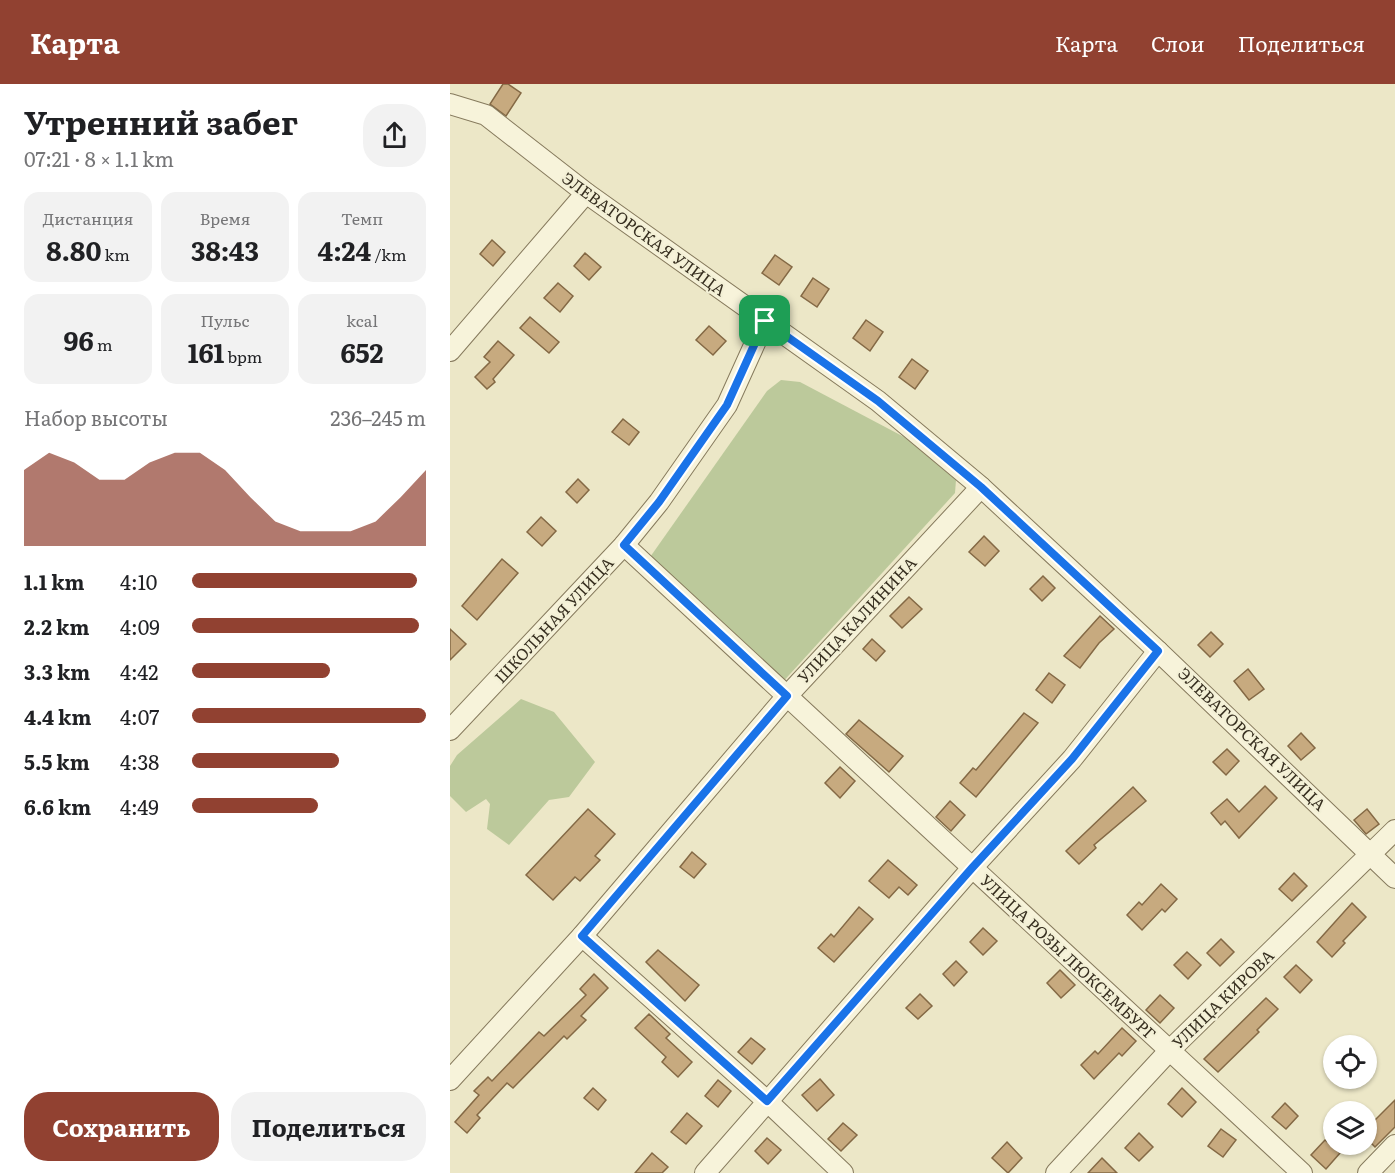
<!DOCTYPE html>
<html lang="ru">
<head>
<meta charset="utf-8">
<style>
  :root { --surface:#fff; --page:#f2f2f2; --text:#202124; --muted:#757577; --accent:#914131 }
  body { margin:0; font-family:Literata,serif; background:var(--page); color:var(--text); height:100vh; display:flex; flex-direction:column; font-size:22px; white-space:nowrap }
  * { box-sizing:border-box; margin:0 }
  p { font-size:20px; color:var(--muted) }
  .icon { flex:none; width:33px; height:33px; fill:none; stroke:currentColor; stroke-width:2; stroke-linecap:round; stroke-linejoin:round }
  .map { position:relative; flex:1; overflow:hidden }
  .drawer { display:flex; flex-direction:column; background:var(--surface); width:450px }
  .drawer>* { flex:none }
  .buttons { position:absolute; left:873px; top:951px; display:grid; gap:12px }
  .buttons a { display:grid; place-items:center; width:54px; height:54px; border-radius:50%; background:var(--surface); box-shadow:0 2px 4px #0004; font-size:30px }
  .pin { position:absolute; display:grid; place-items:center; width:51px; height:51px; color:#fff; margin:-26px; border-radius:12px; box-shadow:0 3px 9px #0006 }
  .round { display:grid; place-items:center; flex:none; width:63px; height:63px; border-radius:24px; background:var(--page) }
  .head { display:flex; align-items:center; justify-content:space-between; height:102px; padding:0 24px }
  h1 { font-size:33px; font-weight:700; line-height:45px }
  .figures { display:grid; grid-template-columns:repeat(3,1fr); gap:9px; height:102px; padding:6px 24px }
  .figures div { display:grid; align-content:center; border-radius:15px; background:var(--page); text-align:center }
  .figures b { font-size:26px; font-weight:700 }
  .figures small { font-size:16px; font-weight:400 }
  .figures p { font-size:16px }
  .chart { height:168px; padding:12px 24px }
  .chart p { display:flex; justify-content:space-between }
  .chart svg { width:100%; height:108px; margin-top:6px; fill:var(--accent); opacity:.7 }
  .cta { display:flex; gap:12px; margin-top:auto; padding:12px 24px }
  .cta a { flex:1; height:69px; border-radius:24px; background:var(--accent); color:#fff; font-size:24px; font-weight:700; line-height:69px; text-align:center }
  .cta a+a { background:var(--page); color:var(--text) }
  ul { padding:0 24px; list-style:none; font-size:20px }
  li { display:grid; grid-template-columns:96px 72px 1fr; align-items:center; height:45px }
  li i { height:15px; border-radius:8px; background:var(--accent) }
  header { display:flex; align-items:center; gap:36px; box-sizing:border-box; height:84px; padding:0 30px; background:var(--accent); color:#fff }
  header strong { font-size:28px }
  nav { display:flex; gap:33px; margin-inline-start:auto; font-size:21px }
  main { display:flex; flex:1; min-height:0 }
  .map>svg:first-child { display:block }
  .green { fill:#bcc99b }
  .building { fill:#c7aa7f; stroke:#846945; stroke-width:1.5 }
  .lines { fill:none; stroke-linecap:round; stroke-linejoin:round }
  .minor-casing { stroke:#867a5d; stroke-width:22 }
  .minor { stroke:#f7f3da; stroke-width:20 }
  .route-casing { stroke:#fff; stroke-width:12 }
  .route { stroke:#1a73e8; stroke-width:8 }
  .labels { text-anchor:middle; stroke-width:4.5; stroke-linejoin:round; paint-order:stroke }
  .street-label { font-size:16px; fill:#372f20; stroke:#f3f0d6 }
</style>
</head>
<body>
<header>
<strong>Карта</strong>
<nav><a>Карта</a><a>Слои</a><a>Поделиться</a></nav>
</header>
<main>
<section class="drawer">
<div class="head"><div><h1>Утренний забег</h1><p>07:21 · 8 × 1.1 km</p></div><a class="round"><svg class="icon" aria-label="share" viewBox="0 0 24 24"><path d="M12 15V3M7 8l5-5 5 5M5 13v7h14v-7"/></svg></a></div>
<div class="figures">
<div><p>Дистанция</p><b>8.80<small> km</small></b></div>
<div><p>Время</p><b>38:43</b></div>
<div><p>Темп</p><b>4:24<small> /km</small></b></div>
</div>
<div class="figures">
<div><b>96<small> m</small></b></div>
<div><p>Пульс</p><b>161<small> bpm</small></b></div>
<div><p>kcal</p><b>652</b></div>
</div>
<div class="chart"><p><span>Набор высоты</span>236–245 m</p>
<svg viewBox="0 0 160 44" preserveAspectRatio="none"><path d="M0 44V13L10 6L20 10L30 17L40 17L50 10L60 6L70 6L80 13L90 24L100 34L110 38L120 38L130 38L140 34L150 24L160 13V44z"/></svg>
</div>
<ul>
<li><b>1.1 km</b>4:10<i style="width:96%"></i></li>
<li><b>2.2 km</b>4:09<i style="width:97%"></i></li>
<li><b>3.3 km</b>4:42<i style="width:59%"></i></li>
<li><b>4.4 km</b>4:07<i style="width:100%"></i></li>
<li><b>5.5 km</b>4:38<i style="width:63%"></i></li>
<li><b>6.6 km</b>4:49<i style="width:54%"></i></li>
</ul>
<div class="cta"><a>Сохранить</a><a>Поделиться</a></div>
</section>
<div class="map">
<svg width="945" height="1089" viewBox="0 0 945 1089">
  <rect width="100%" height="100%" fill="#ece7c7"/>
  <g class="green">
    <polygon points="331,296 350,298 456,354 506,396 505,409 330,601 198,476 317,307"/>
    <polygon points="71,615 104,628 145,678 119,713 99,716 59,761 37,745 40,720 36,715 16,728 0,712 0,682 7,671"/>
  </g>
  <g class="building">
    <polygon points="53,0 58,0 71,9 56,32 40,20"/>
    <polygon points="42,156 55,168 43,182 30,170"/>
    <polygon points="135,169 151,183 139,196 124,182"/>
    <polygon points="325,171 342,183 329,201 312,189"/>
    <polygon points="363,194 379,205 367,223 351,212"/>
    <polygon points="108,199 123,212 110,228 94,214"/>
    <polygon points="80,233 109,258 99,269 70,244"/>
    <polygon points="416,236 433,248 420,267 403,254"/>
    <polygon points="259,242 276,257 263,271 246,256"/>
    <polygon points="48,257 64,271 43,295 45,298 37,305 25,293 40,278 34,273"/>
    <polygon points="462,275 478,287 465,305 449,293"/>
    <polygon points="173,335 189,348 179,361 162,348"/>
    <polygon points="128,395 139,406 127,419 116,408"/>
    <polygon points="91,433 106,447 92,462 77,448"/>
    <polygon points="534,452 549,467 535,482 519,468"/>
    <polygon points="52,475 68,489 27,536 12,522"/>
    <polygon points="593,492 605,504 592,517 580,505"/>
    <polygon points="459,513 472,525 452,544 440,532"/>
    <polygon points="650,532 664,545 649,559 630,584 614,572"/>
    <polygon points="0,545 16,560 0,576"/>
    <polygon points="761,548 773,560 760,573 748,561"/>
    <polygon points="422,555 435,567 426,577 413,565"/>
    <polygon points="798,585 814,605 799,616 784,597"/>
    <polygon points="599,589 615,601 602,619 586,606"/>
    <polygon points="574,629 588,639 526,713 510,699 523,684 526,686"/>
    <polygon points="409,636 453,672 439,688 396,650"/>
    <polygon points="851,649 865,664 851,676 838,662"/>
    <polygon points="777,665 789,677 776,691 763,678"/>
    <polygon points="390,683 405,697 390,714 375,699"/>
    <polygon points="815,702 827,714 789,754 775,737 771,741 761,729 777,715 789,728"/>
    <polygon points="683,703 696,717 644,761 646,764 629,780 616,767"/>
    <polygon points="500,717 515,731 501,747 486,733"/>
    <polygon points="138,725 165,750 145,772 150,776 130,797 125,793 103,816 76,791"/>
    <polygon points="917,725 929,740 916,750 904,736"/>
    <polygon points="242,768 256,780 244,794 230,783"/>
    <polygon points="438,776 467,801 458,811 449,803 439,814 419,797"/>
    <polygon points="844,789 857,802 842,817 829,805"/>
    <polygon points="711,800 727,815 715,828 712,825 692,846 677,831 689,818 692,821"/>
    <polygon points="902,819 916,833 893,857 895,859 882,873 867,858"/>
    <polygon points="409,823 423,835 384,878 368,864 381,850 384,853"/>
    <polygon points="533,844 547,857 533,871 520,858"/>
    <polygon points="771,855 784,868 770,882 757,869"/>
    <polygon points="208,866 249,901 235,917 196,878"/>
    <polygon points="737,868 751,881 738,895 724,881"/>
    <polygon points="506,877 517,888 504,902 493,890"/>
    <polygon points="846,881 862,896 850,909 834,893"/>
    <polygon points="610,886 625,901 611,914 597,899"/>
    <polygon points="144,890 158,904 131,932 136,936 117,955 114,952 63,1004 57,999 27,1031 30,1034 17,1049 5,1038 29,1011 24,1007 38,993 42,997 89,948 94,952 136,911 130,905"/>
    <polygon points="470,910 482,922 468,935 456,924"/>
    <polygon points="710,911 724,924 710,939 696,926"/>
    <polygon points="816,914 828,925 807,946 809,948 768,988 754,975"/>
    <polygon points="199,930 220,950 216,954 242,978 228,993 212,978 216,973 185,944"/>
    <polygon points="672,944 686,957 672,972 669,969 644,995 631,981 645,967 648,970"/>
    <polygon points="301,954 315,965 302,980 288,968"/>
    <polygon points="370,995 384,1011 367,1027 352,1011"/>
    <polygon points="268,996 281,1007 268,1023 255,1012"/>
    <polygon points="143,1004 156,1016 148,1026 134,1014"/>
    <polygon points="732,1004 746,1018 732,1033 718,1020"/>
    <polygon points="945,1016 945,1043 925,1063 916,1054 916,1045"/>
    <polygon points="835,1019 848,1032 836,1045 822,1033"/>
    <polygon points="237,1029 252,1042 236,1060 221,1048"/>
    <polygon points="393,1039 407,1051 391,1067 378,1055"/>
    <polygon points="771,1045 786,1056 773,1073 758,1062"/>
    <polygon points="689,1049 703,1063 689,1077 675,1064"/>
    <polygon points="317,1054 331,1066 318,1080 305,1067"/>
    <polygon points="875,1056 890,1069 876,1085 861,1071"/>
    <polygon points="557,1058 572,1074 558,1089 542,1074"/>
    <polygon points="202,1069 218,1083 212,1089 185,1089"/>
    <polygon points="652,1074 667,1089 638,1089"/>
  </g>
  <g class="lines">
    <g class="minor-casing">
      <g id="minor">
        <polyline points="0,20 36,31 136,109 428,317 531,403 708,567 945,794"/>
        <polyline points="0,267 136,109"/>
        <polyline points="174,461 852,1089"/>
        <polyline points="0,646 174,461 209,418 277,321 315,237"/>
        <polyline points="132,852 317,1017 393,1089"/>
        <polyline points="0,996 132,852 337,612 531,403"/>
        <polyline points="255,1089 522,784 622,675 708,567"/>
        <polyline points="606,1089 719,967 945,746"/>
        <polyline points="918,1089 945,1061"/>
      </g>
    </g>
    <use href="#minor" class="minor"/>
  </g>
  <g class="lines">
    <g class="route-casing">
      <polygon id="route" points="315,237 428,317 531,403 708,567 622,675 522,784 317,1017 132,852 337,612 174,461 209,418 277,321"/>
    </g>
    <use href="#route" class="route"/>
  </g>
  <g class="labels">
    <g class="street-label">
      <text transform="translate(194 150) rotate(36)" y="6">ЭЛЕВАТОРСКАЯ УЛИЦА</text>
      <text transform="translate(104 536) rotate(-47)" y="6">ШКОЛЬНАЯ УЛИЦА</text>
      <text transform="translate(407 536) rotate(-47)" y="6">УЛИЦА КАЛИНИНА</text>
      <text transform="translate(802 655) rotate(44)" y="6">ЭЛЕВАТОРСКАЯ УЛИЦА</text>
      <text transform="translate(618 873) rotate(43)" y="6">УЛИЦА РОЗЫ ЛЮКСЕМБУРГ</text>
      <text transform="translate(773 915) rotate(-44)" y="6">УЛИЦА КИРОВА</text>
    </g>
  </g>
</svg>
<div class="buttons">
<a><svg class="icon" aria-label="locate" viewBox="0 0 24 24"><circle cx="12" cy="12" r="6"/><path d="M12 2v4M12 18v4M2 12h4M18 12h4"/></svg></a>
<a><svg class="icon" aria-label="layers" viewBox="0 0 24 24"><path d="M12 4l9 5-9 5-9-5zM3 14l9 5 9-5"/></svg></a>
</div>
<div class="pin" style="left:315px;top:237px;background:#1e9e55"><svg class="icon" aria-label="arrive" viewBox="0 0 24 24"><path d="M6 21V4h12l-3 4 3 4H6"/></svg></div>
</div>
</main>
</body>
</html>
